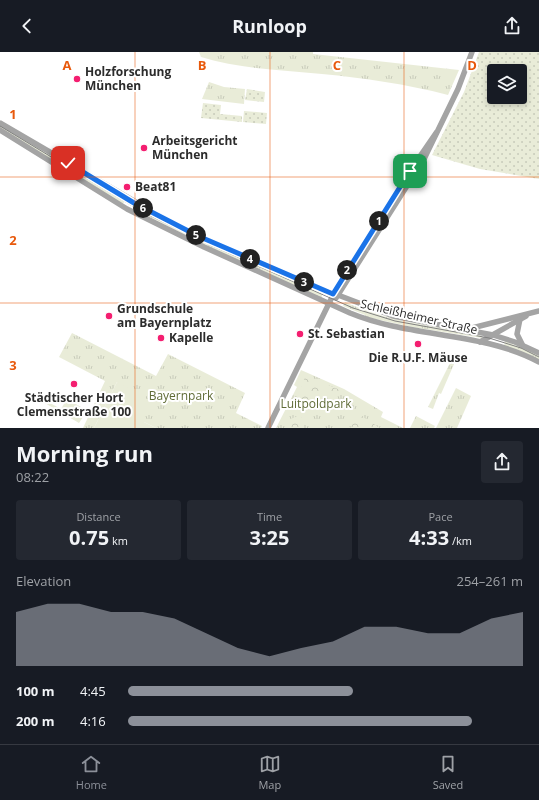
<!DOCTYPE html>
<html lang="en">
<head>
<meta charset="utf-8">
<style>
  :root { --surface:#171b24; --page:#242831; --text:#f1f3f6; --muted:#9ea1a6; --line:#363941; --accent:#8c9099 }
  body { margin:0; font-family:"Open Sans",sans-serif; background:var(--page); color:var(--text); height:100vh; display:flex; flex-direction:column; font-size:15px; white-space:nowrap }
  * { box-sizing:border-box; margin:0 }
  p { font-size:13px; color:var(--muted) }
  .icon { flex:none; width:22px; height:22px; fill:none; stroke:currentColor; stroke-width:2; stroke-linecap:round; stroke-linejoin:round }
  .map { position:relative; height:376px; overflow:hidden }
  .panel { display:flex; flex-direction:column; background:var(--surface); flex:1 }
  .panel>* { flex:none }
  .fabs { position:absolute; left:487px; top:12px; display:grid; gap:8px }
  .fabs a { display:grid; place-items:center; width:40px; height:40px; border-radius:4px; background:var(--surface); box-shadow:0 2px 6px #0003; font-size:20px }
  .pin { position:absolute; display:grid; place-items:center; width:34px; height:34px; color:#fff; margin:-17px; border-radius:8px; box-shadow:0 2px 6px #0006 }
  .km { position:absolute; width:20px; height:20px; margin:-10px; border-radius:50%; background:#222; color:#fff; font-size:11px; line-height:20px; text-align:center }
  .round { display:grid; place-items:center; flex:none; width:42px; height:42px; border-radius:4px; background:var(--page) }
  .summary { display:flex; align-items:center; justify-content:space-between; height:68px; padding:0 16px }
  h1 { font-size:22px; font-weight:700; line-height:30px }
  .metrics { display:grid; grid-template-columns:repeat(3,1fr); gap:6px; height:68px; padding:4px 16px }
  .metrics div { display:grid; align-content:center; border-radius:4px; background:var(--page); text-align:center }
  .metrics b { font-size:20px; font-weight:700 }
  .metrics small { font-size:11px; font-weight:400 }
  .metrics p { font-size:11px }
  .chart { height:112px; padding:8px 16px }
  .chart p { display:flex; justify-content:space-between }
  .chart svg { width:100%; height:72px; margin-top:4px; fill:var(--accent); opacity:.7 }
  ul { padding:0 16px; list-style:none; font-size:13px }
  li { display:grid; grid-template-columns:64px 48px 1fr; align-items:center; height:30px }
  li i { height:10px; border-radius:5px; background:var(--accent) }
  header { display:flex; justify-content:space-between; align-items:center; height:52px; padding:0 16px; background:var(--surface); font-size:18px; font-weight:700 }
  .tab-bar { display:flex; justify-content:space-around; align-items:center; height:56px; border-top:1px solid var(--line); background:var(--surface); font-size:11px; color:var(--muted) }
  .tab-bar a { display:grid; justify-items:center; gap:2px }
  .tab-bar .current { color:var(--accent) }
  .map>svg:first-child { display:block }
  .grass { fill:url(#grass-tufts) }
  .forest { fill:url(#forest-crowns) }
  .garden { fill:url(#garden-dots); fill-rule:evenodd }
  .pitch { fill:#e9ecd8 }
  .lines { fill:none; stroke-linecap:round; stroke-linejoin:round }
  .major { stroke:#a4a4a4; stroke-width:5.5 }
  .tram { stroke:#818181; stroke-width:1 }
  .route-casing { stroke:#fff; stroke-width:8 }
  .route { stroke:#1a73e8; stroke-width:5 }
  .grid { fill:none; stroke:#e8590c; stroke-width:1; stroke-opacity:0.55 }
  .poi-dot { fill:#f41e70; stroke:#fff; stroke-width:1.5 }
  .labels { text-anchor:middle; stroke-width:4; stroke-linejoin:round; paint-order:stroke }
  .poi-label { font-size:12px; font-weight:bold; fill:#2c2c2c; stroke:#fff; text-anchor:start }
  .street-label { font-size:12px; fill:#2c2c2c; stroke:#fff }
  .park-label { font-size:12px; fill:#5f6b36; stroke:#fff }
  .grid-label { font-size:13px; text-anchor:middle; font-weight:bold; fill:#e8590c; stroke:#fff; stroke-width:4; stroke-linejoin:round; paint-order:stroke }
</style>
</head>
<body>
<header><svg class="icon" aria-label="back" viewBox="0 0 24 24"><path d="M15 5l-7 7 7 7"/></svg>Runloop<svg class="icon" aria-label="share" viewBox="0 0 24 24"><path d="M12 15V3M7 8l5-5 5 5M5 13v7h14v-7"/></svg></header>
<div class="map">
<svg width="539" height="376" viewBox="0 0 539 376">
  <defs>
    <pattern id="grass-tufts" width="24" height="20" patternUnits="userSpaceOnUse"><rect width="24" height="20" fill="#e9ecd8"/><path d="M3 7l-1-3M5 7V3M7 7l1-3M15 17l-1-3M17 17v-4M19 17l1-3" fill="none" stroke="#c8cbba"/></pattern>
    <pattern id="forest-crowns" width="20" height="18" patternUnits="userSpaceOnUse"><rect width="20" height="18" fill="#e9ecd8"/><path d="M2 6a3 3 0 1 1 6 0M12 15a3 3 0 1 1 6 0" fill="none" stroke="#c8cbba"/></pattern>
    <pattern id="garden-dots" width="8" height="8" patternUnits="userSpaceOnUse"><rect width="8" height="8" fill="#e9ecd8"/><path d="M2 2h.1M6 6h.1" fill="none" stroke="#c8cbba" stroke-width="1.8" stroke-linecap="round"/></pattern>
  </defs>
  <rect width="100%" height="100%" fill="#fff"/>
  <g class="grass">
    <path d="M 199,0 L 313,0 L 313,2 L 459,18 L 448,43 C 406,32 364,26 322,22 C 281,18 240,17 201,5 Z"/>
    <polygon points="209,30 224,35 245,37 244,52 202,47"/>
    <polygon points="0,73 64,112 62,116 0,77"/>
    <polygon points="80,120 126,149 122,152 78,124"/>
    <polygon points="140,156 186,180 245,206 242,211 138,159"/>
    <polygon points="248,207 322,241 322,246 246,213"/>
    <path d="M 345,250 C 368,260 393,268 419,272 C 440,276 462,278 482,284 L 482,286 L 412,275 L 366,265 L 365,263 L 343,254 Z"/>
    <polygon points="72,281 156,324 168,302 245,341 236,361 262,374 261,376 156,376 144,370 117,330 94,376 83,376 105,329 59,305"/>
    <polygon points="505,289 539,303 539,308 504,294"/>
    <polygon points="455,301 458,303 441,342 439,341 433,357 428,355"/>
    <polygon points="301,318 344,337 383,360 381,365 403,376 276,376 297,335 294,333"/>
    <polygon points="456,336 471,344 457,376 436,376"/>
    <polygon points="416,364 435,374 434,376 410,376"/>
  </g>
  <g class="forest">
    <polygon points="307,324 340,338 339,344 314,353 311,353 299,346 299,340 305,325"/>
    <polygon points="360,363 380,376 350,376 353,371 363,371"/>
    <polygon points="298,364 306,368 303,376 292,376 289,374 288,368"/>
  </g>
  <g class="garden">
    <path d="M 479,0 L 539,0 L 539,127 L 480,117 L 432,103 L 464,40 ZM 494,19 L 520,19 L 520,45 L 494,45 Z"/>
    <polygon points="247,37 265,40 264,50 245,48"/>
    <polygon points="203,51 221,53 220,62 242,64 242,70 201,66"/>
    <polygon points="244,59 267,61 266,72 243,70"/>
  </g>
  <g class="pitch">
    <polygon points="117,330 146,344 144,370 156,376 94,376"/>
    <polygon points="39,345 61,357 67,347 81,355 78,361 83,365 79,371 38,347"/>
  </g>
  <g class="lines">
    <g class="major">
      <polyline points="0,71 163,166 212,191 296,227 393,264 493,283 515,290 539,301"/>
      <path d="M 0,78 L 127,157 L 204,195 L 350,261 C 410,286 481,279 539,310"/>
      <polyline points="336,246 424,107 458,37 472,0"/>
      <polyline points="520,267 517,282 522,292"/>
      <polyline points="468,277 539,259"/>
      <polyline points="480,290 526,264"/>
      <polyline points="268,376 336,237 414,113 436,81"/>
    </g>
    <polyline class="tram" points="0,74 139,158 206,191 353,256 395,269 489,286 521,296 539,305"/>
  </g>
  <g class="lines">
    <g class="route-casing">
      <polyline id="route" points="68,111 134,151 198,184 333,242 410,119"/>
    </g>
    <use href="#route" class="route"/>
  </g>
  <path class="grid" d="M 135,0 L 135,376M 270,0 L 270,376M 404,0 L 404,376M 0,125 L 539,125M 0,251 L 539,251"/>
  <g class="poi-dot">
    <circle cx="77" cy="27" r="4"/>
    <circle cx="144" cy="96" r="4"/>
    <circle cx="127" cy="135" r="4"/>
    <circle cx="109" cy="264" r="4"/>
    <circle cx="300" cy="282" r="4"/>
    <circle cx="161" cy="286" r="4"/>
    <circle cx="418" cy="292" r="4"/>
    <circle cx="74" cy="332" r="4"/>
  </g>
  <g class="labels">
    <g class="poi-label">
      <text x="85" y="24">Holzforschung<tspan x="85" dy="14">München</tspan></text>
      <text x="152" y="93">Arbeitsgericht<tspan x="152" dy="14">München</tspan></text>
      <text x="135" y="139">Beat81</text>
      <text x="117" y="261">Grundschule<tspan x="117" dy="14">am Bayernplatz</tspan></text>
      <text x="308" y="286">St. Sebastian</text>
      <text x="169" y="290">Kapelle</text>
      <text x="418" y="310" text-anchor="middle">Die R.U.F. Mäuse</text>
      <text x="74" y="350" text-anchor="middle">Städtischer Hort<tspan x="74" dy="14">Clemensstraße 100</tspan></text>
    </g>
    <g class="street-label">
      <text transform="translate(419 265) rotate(13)" y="4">Schleißheimer Straße</text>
    </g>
    <g class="park-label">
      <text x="181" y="348">Bayernpark</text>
      <text x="316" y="356">Luitpoldpark</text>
    </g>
  </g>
  <g class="grid-label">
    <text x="67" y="18">A</text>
    <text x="202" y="18">B</text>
    <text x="337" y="18">C</text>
    <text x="472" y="18">D</text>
    <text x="13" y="67">1</text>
    <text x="13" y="193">2</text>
    <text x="13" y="318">3</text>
  </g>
</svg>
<div class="fabs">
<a><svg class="icon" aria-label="layers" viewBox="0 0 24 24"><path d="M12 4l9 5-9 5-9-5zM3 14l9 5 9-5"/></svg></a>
</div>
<div class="pin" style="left:410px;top:119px;background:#1e9e55"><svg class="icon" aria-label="arrive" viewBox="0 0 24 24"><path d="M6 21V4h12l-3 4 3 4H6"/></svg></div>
<div class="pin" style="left:68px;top:111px;background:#d93025"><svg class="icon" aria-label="check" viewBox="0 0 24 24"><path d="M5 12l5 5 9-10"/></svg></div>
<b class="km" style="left:379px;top:169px">1</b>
<b class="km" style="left:347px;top:218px">2</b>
<b class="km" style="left:304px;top:230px">3</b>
<b class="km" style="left:250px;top:207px">4</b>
<b class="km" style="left:196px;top:183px">5</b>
<b class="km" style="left:143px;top:156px">6</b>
</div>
<section class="panel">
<div class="summary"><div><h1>Morning run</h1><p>08:22</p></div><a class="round"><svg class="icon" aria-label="share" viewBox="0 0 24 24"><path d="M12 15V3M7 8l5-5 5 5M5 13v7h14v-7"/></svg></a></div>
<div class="metrics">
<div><p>Distance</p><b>0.75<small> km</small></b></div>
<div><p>Time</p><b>3:25</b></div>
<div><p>Pace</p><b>4:33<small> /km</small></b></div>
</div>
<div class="chart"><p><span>Elevation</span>254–261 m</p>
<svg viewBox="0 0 160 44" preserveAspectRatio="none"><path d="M0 44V11L10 6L20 6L30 11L40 11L50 15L60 24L70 33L80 38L90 33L100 29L110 20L120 20L130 24L140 24L150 15L160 11V44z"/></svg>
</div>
<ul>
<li><b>100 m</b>4:45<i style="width:57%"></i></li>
<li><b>200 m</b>4:16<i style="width:87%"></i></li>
</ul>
</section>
<nav class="tab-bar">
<a class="current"><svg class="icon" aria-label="home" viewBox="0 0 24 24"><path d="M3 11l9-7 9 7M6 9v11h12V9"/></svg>Home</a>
<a><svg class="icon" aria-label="map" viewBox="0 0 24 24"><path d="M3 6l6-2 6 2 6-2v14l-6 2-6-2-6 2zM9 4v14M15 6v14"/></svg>Map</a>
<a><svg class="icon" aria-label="saved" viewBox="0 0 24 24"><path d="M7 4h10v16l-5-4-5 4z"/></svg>Saved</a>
</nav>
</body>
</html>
